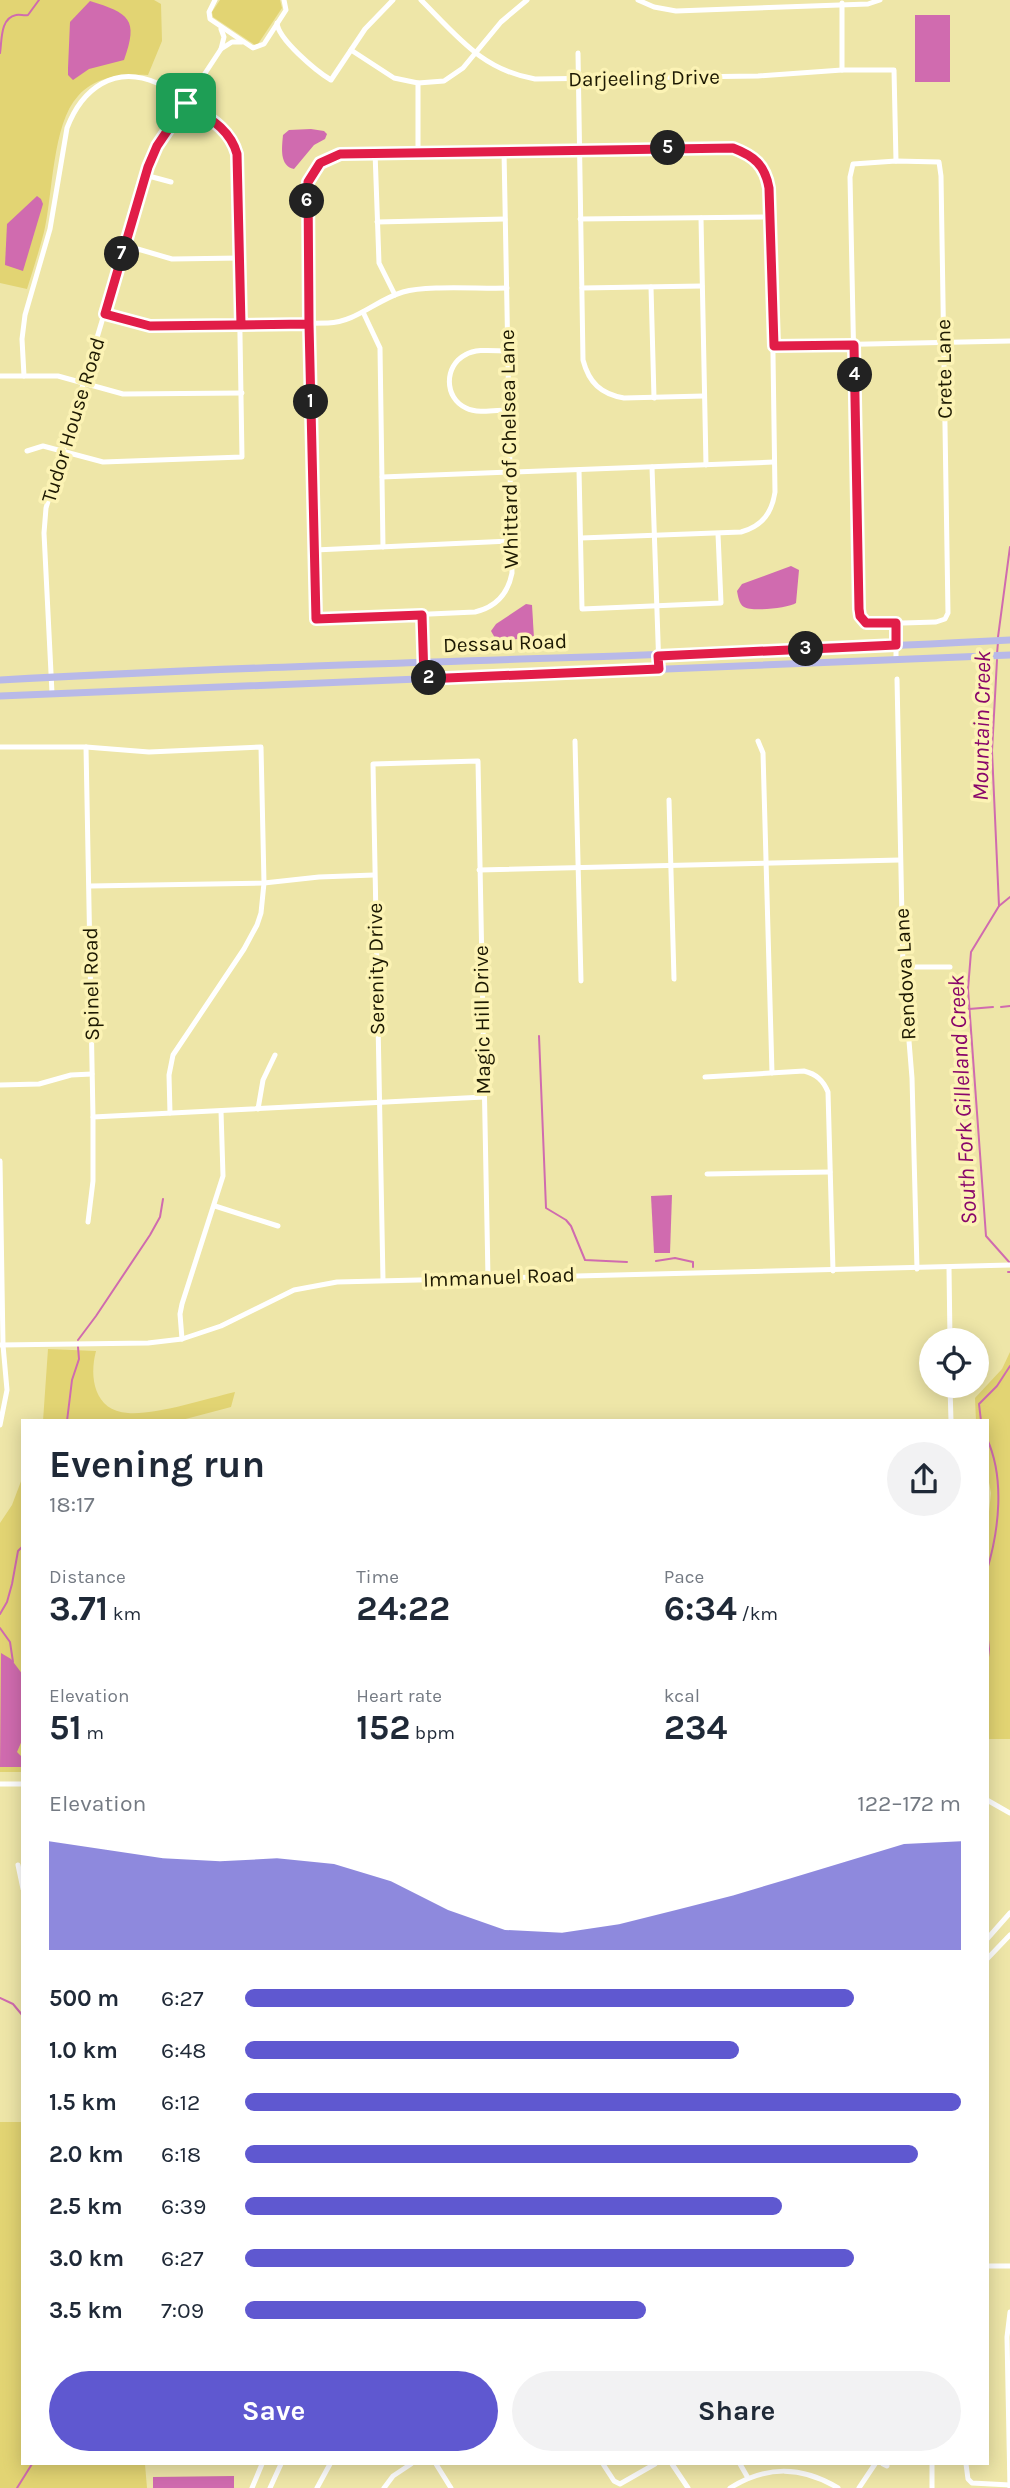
<!DOCTYPE html>
<html lang="en">
<head>
<meta charset="utf-8">
<style>
  :root { --surface:#fff; --page:#f2f2f3; --text:#1f2937; --muted:#747a83; --accent:#5f58d0 }
  body { margin:0; font-family:Karla,sans-serif; background:var(--page); color:var(--text); height:100vh; display:flex; flex-direction:column; font-size:26px; white-space:nowrap }
  * { box-sizing:border-box; margin:0 }
  p { font-size:23px; color:var(--muted) }
  .icon { flex:none; width:38px; height:38px; fill:none; stroke:currentColor; stroke-width:2; stroke-linecap:round; stroke-linejoin:round }
  .map { position:relative; flex:1; overflow:hidden }
  .details { position:absolute; left:21px; top:1419px; width:968px; height:1046px; display:flex; flex-direction:column; background:var(--surface); border-radius:0px; box-shadow:0 4px 18px #0003 }
  .details>* { flex:none }
  .tools { position:absolute; left:919px; top:1328px; display:grid; gap:14px }
  .tools a { display:grid; place-items:center; width:70px; height:70px; border-radius:50%; background:var(--surface); box-shadow:0 4px 18px #0003; font-size:35px }
  .pin { position:absolute; display:grid; place-items:center; width:60px; height:60px; color:#fff; margin:-30px; border-radius:14px; box-shadow:0 4px 10px #0006 }
  .km { position:absolute; width:35px; height:35px; margin:-18px; border-radius:50%; background:#222; color:#fff; font-size:19px; line-height:35px; text-align:center }
  .round { display:grid; place-items:center; flex:none; width:74px; height:74px; border-radius:37px; background:var(--page) }
  .overview { display:flex; align-items:center; justify-content:space-between; height:119px; padding:0 28px }
  h1 { font-size:38px; font-weight:700; line-height:52px }
  .figures { display:grid; grid-template-columns:repeat(3,1fr); gap:10px; height:119px; padding:7px 28px }
  .figures div { display:grid; align-content:center }
  .figures b { font-size:35px; font-weight:700 }
  .figures small { font-size:19px; font-weight:400 }
  .figures p { font-size:19px }
  .chart { height:196px; padding:14px 28px }
  .chart p { display:flex; justify-content:space-between }
  .chart svg { width:100%; height:126px; margin-top:7px; fill:var(--accent); opacity:.7 }
  .action { display:flex; gap:14px; margin-top:auto; padding:14px 28px }
  .action a { flex:1; height:80px; border-radius:42px; background:var(--accent); color:#fff; font-size:28px; font-weight:700; line-height:80px; text-align:center }
  .action a+a { background:var(--page); color:var(--text) }
  ul { padding:0 28px; list-style:none; font-size:23px }
  li { display:grid; grid-template-columns:112px 84px 1fr; align-items:center; height:52px }
  li i { height:18px; border-radius:9px; background:var(--accent) }
  .map>svg:first-child { display:block }
  .green { fill:#e2d473 }
  .water { fill:#d06baf }
  .lines { fill:none; stroke-linecap:round; stroke-linejoin:round }
  .stream { stroke:#d06baf; stroke-width:2 }
  .minor { stroke:#fff; stroke-width:5 }
  .major { stroke:#b8b9e8; stroke-width:7 }
  .route-casing { stroke:#fff; stroke-width:14 }
  .route { stroke:#e11d48; stroke-width:9 }
  .labels { text-anchor:middle; stroke-width:7; stroke-linejoin:round; paint-order:stroke }
  .street-label { font-size:21px; fill:#1d1902; stroke:#fcf3b5 }
  .water-label { font-size:23px; font-style:italic; fill:#89066a; stroke:#fcf3b5 }
</style>
</head>
<body>
<div class="map">
<svg width="1010" height="2488" viewBox="0 0 1010 2488">
  <rect width="100%" height="100%" fill="#eee6a8"/>
  <g class="green">
    <path d="M 0,0 L 154,0 L 161,4 L 162,41 L 148,75 C 122,74 96,76 78,96 C 52,124 53,195 44,232 C 39,251 33,270 27,289 L 0,283 Z"/>
    <polygon points="220,0 280,0 282,8 258,44 255,45 213,17 212,12"/>
    <path d="M 48,1349 L 96,1351 C 89,1377 94,1411 128,1413 C 157,1415 205,1399 235,1392 L 231,1407 L 178,1421 L 43,1421 Z"/>
    <polygon points="1010,1352 1010,1739 987,1739 987,1531 991,1493 987,1472 987,1421 976,1421 975,1398 1002,1369"/>
    <polygon points="23,1476 23,1772 0,1772 0,1523 12,1505"/>
    <polygon points="0,2122 23,2122 23,2464 145,2464 147,2488 0,2488"/>
  </g>
  <g class="water">
    <path d="M 90,1 C 129,13 139,19 124,60 L 89,69 L 73,80 L 68,75 L 68,68 L 70,22 Z"/>
    <rect x="915" y="15" width="35" height="67"/>
    <path d="M 311,129 L 324,131 L 327,134 L 325,139 L 314,145 L 294,169 C 279,166 282,147 283,135 L 289,130 Z"/>
    <polygon points="37,196 41,199 43,204 23,271 5,265 7,224"/>
    <path d="M 791,566 L 799,570 L 796,603 C 788,608 752,612 744,607 C 739,604 738,596 737,591 L 742,584 Z"/>
    <polygon points="526,604 532,605 534,638 502,640 495,638 491,631 496,624"/>
    <polygon points="672,1195 670,1253 654,1253 651,1196"/>
    <polygon points="1,1653 11,1659 23,1675 23,1738 17,1752 23,1758 23,1767 0,1767"/>
    <polygon points="234,2476 234,2488 153,2488 153,2477"/>
  </g>
  <g class="lines">
    <g class="stream">
      <path d="M 0,53 C 2,41 0,18 16,15 C 20,14 24,16 28,15 L 39,0"/>
      <polyline points="998,637 1010,547"/>
      <polyline points="997,654 998,642"/>
      <polyline points="997,660 992,751 999,906"/>
      <polyline points="1010,897 999,906 971,952 968,989 986,1236 1010,1263"/>
      <polyline points="1001,1007 1010,1006"/>
      <polyline points="969,1009 993,1007"/>
      <polyline points="539,1036 546,1208 566,1220 571,1226 585,1260 627,1262"/>
      <polyline points="656,1261 675,1258 693,1262 693,1267"/>
      <polyline points="1008,1272 1010,1272"/>
      <polyline points="78,1340 96,1316 150,1235 160,1217 163,1199"/>
      <polyline points="67,1421 72,1380 79,1359 78,1347"/>
      <polyline points="981,1421 979,1404 997,1386 1010,1366"/>
      <path d="M 987,1439 C 1005,1478 999,1530 987,1570"/>
      <polyline points="0,1614 7,1602 12,1584 18,1551 23,1546"/>
      <polyline points="0,1628 10,1642 13,1662"/>
      <polyline points="987,1630 989,1649 987,1666"/>
      <polyline points="0,1998 13,2004 23,2016"/>
      <polyline points="17,2488 32,2464"/>
    </g>
    <g class="minor">
      <polyline points="215,0 209,12 210,19 253,48 264,44 286,10 284,0"/>
      <path d="M 421,0 C 457,36 482,70 535,79 L 758,76 L 842,70 L 894,70 L 896,161"/>
      <polyline points="638,0 654,7 676,11 868,4 880,0"/>
      <polyline points="842,3 842,70"/>
      <path d="M 277,23 C 278,39 316,71 331,80 L 365,29 L 393,0"/>
      <polyline points="221,29 224,37 221,49"/>
      <polyline points="351,50 394,78 418,83 444,81 463,68 501,22 527,0"/>
      <path d="M 578,53 L 583,360 C 589,383 601,394 624,398 L 704,396"/>
      <polyline points="418,151 418,83"/>
      <path d="M 504,151 L 512,573 C 508,594 496,607 475,612 L 316,619 L 307,190 C 311,165 329,155 352,152 L 733,148 C 771,162 769,180 771,217 L 775,492 C 772,512 763,526 741,532 L 581,538"/>
      <polyline points="375,152 379,263 395,295"/>
      <polygon points="896,161 939,162 941,176 948,613 945,619 936,622 870,624 862,620 859,609 850,177 853,164"/>
      <polyline points="145,175 171,182"/>
      <polyline points="701,218 706,465"/>
      <polyline points="580,219 771,217"/>
      <polyline points="377,222 505,219"/>
      <polyline points="124,245 172,259 240,258"/>
      <polyline points="651,287 654,398"/>
      <polyline points="582,288 702,286"/>
      <polyline points="363,312 380,348 383,547"/>
      <path d="M 105,314 L 150,326 L 328,323 C 356,322 376,300 403,292 C 427,285 479,289 507,288"/>
      <polyline points="774,346 1010,341"/>
      <path d="M 508,351 C 494,351 477,348 465,355 C 444,366 444,398 466,408 C 478,414 496,410 509,410"/>
      <polyline points="0,376 58,376 123,394 242,393"/>
      <path d="M 24,376 L 22,339 L 25,315 L 50,229 L 67,128 C 82,89 114,64 157,83 C 168,89 178,98 189,105 C 209,118 230,129 237,154 L 242,457 L 103,462 L 43,446 L 27,451"/>
      <polyline points="652,467 659,669"/>
      <polyline points="579,470 582,609 721,603 718,534"/>
      <polyline points="382,477 774,462"/>
      <polyline points="315,550 511,541"/>
      <polyline points="422,615 424,679"/>
      <polyline points="896,623 896,660"/>
      <polyline points="897,679 903,967 912,1078 917,1269"/>
      <polyline points="52,693 44,533 46,508 152,154 221,49 232,42 242,42"/>
      <polyline points="575,741 581,981"/>
      <polyline points="758,741 763,753 772,1073"/>
      <polyline points="0,747 86,747 149,752 261,747 264,883 261,913 257,925 244,949 173,1055 169,1075 170,1113"/>
      <polyline points="86,747 93,1117 93,1181 88,1222"/>
      <polyline points="669,800 674,979"/>
      <polyline points="479,870 900,860"/>
      <polyline points="90,886 264,883 319,877 374,875"/>
      <polyline points="903,967 950,967"/>
      <path d="M 705,1077 L 804,1071 C 816,1074 823,1080 828,1092 L 833,1271"/>
      <polyline points="0,1085 39,1084 71,1075 92,1074"/>
      <polyline points="258,1109 263,1080 275,1055"/>
      <polyline points="93,1117 484,1097"/>
      <polyline points="0,1161 3,1345 7,1390 0,1425"/>
      <polyline points="707,1174 830,1172"/>
      <polyline points="215,1206 278,1226"/>
      <polyline points="949,1268 950,1340"/>
      <polyline points="383,1280 373,764 478,761 488,1278"/>
      <polyline points="182,1339 180,1314 182,1304 223,1176 221,1111"/>
      <polyline points="0,1345 148,1343 182,1339 221,1326 294,1290 337,1282 1010,1265"/>
      <polyline points="950,1386 951,1421"/>
      <polyline points="0,1784 23,1784"/>
      <polyline points="987,1800 1010,1813"/>
      <polyline points="18,1865 23,1889"/>
      <polyline points="987,1939 1010,1913"/>
      <polyline points="987,1959 1010,1935"/>
      <polyline points="987,2266 1010,2266"/>
      <polyline points="436,2464 451,2488"/>
      <polyline points="603,2464 614,2481 620,2484 655,2464"/>
      <polyline points="672,2464 688,2488"/>
      <polyline points="740,2464 748,2478"/>
      <polyline points="883,2464 887,2466"/>
      <polyline points="932,2464 932,2488"/>
      <polyline points="966,2464 968,2479 972,2483 1010,2485"/>
      <polyline points="252,2488 262,2464"/>
      <polyline points="270,2488 281,2464"/>
      <polyline points="317,2488 330,2464"/>
      <polyline points="384,2488 393,2476 411,2464"/>
      <path d="M 730,2488 C 767,2465 802,2466 838,2488"/>
      <polyline points="859,2488 875,2464"/>
      <polyline points="1010,2488 1007,2337 1010,2312"/>
    </g>
    <g class="major">
      <path d="M 0,680 C 336,661 674,658 1010,640"/>
      <polyline points="0,696 1010,655"/>
    </g>
  </g>
  <g class="lines">
    <g class="route-casing">
      <path id="route" d="M 186,103 C 207,117 230,128 237,154 L 241,325 L 309,324 L 316,619 L 422,615 L 424,679 L 659,669 L 658,656 L 896,645 L 896,623 L 866,623 L 860,616 L 859,609 L 854,345 L 774,346 L 769,188 C 765,165 754,156 733,148 L 340,154 L 320,163 L 308,182 L 309,324 L 150,326 L 105,314 L 148,167 L 157,146 L 186,103"/>
    </g>
    <use href="#route" class="route"/>
  </g>
  <g class="labels">
    <g class="street-label">
      <text transform="translate(644 78) rotate(-1)" y="7">Darjeeling Drive</text>
      <text transform="translate(944 369) rotate(-91)" y="7">Crete Lane</text>
      <text transform="translate(73 420) rotate(-73)" y="7">Tudor House Road</text>
      <text transform="translate(509 449) rotate(-91)" y="7">Whittard of Chelsea Lane</text>
      <text transform="translate(505 643) rotate(-2)" y="7">Dessau Road</text>
      <text transform="translate(376 969) rotate(-91)" y="7">Serenity Drive</text>
      <text transform="translate(905 974) rotate(-93)" y="7">Rendova Lane</text>
      <text transform="translate(91 984) rotate(-91)" y="7">Spinel Road</text>
      <text transform="translate(482 1020) rotate(-91)" y="7">Magic Hill Drive</text>
      <text transform="translate(499 1277) rotate(-2)" y="7">Immanuel Road</text>
    </g>
    <g class="water-label">
      <text transform="translate(981 726) rotate(-89)" y="8">Mountain Creek</text>
      <text transform="translate(962 1100) rotate(-93)" y="8">South Fork Gilleland Creek</text>
    </g>
  </g>
</svg>
<div class="tools">
<a><svg class="icon" aria-label="locate" viewBox="0 0 24 24"><circle cx="12" cy="12" r="6"/><path d="M12 2v4M12 18v4M2 12h4M18 12h4"/></svg></a>
</div>
<div class="pin" style="left:186px;top:103px;background:#1e9e55"><svg class="icon" aria-label="arrive" viewBox="0 0 24 24"><path d="M6 21V4h12l-3 4 3 4H6"/></svg></div>
<b class="km" style="left:311px;top:402px">1</b>
<b class="km" style="left:429px;top:678px">2</b>
<b class="km" style="left:806px;top:649px">3</b>
<b class="km" style="left:855px;top:375px">4</b>
<b class="km" style="left:668px;top:148px">5</b>
<b class="km" style="left:307px;top:201px">6</b>
<b class="km" style="left:122px;top:254px">7</b>
<section class="details">
<div class="overview"><div><h1>Evening run</h1><p>18:17</p></div><a class="round"><svg class="icon" aria-label="share" viewBox="0 0 24 24"><path d="M12 15V3M7 8l5-5 5 5M5 13v7h14v-7"/></svg></a></div>
<div class="figures">
<div><p>Distance</p><b>3.71<small> km</small></b></div>
<div><p>Time</p><b>24:22</b></div>
<div><p>Pace</p><b>6:34<small> /km</small></b></div>
</div>
<div class="figures">
<div><p>Elevation</p><b>51<small> m</small></b></div>
<div><p>Heart rate</p><b>152<small> bpm</small></b></div>
<div><p>kcal</p><b>234</b></div>
</div>
<div class="chart"><p><span>Elevation</span>122–172 m</p>
<svg viewBox="0 0 160 44" preserveAspectRatio="none"><path d="M0 44V6L10 9L20 12L30 13L40 12L50 14L60 20L70 30L80 37L90 38L100 35L110 30L120 25L130 19L140 13L150 7L160 6V44z"/></svg>
</div>
<ul>
<li><b>500 m</b>6:27<i style="width:85%"></i></li>
<li><b>1.0 km</b>6:48<i style="width:69%"></i></li>
<li><b>1.5 km</b>6:12<i style="width:100%"></i></li>
<li><b>2.0 km</b>6:18<i style="width:94%"></i></li>
<li><b>2.5 km</b>6:39<i style="width:75%"></i></li>
<li><b>3.0 km</b>6:27<i style="width:85%"></i></li>
<li><b>3.5 km</b>7:09<i style="width:56%"></i></li>
</ul>
<div class="action"><a>Save</a><a>Share</a></div>
</section>
</div>
</body>
</html>
